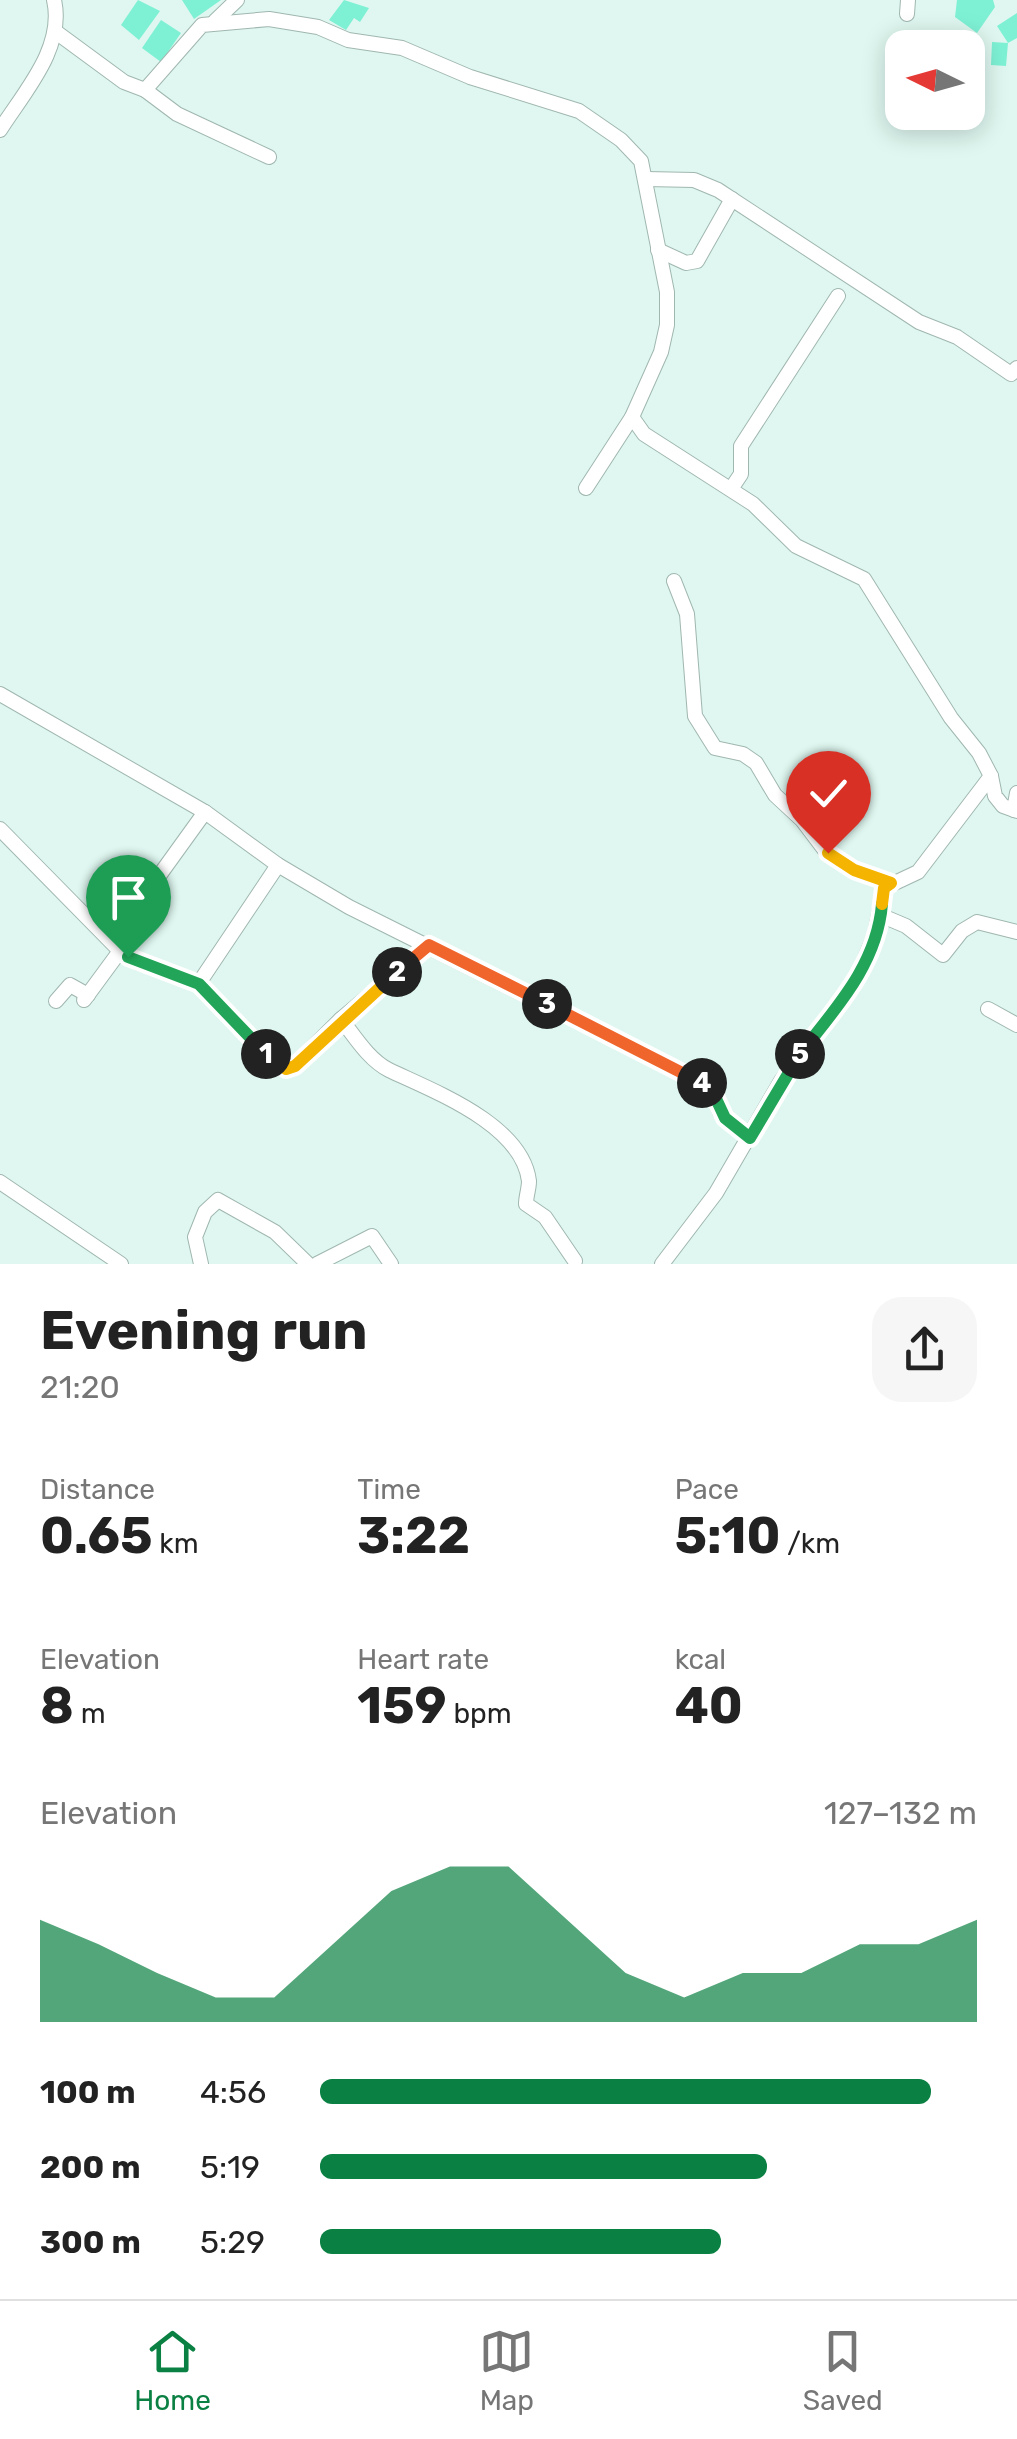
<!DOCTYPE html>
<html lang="en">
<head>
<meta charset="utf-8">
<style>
  :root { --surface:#fff; --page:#f6f6f6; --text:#222; --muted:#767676; --line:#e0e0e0; --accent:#0b8043 }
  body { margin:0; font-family:Rubik,sans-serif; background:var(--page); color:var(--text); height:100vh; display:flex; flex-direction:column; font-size:38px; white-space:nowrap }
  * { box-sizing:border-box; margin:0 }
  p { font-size:32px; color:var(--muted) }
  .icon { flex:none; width:55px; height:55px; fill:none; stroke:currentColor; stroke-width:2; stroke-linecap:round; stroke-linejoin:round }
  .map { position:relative; height:1264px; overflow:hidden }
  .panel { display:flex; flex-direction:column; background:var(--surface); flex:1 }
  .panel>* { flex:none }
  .needle { width:65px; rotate:275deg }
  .fabs { position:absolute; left:885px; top:30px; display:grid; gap:20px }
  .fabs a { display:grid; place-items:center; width:100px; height:100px; border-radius:20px; background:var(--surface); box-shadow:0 5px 25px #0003; font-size:50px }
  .pin { position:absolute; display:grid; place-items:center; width:85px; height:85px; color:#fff; margin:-102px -42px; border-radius:50% 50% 50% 0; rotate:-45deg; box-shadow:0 0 10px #0007 }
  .pin .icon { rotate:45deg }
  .km { position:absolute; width:50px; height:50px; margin:-25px; border-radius:50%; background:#222; color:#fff; font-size:28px; line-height:50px; text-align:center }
  .round { display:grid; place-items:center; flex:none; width:105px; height:105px; border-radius:30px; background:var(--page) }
  .head { display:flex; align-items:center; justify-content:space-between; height:170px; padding:0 40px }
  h1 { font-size:55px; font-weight:700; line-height:75px }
  .metrics { display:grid; grid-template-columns:repeat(3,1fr); gap:15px; height:170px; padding:10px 40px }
  .metrics div { display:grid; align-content:center }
  .metrics b { font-size:50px; font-weight:700 }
  .metrics small { font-size:28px; font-weight:400 }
  .metrics p { font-size:28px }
  .chart { height:280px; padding:20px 40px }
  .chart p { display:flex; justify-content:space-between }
  .chart svg { width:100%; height:180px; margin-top:10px; fill:var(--accent); opacity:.7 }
  ul { padding:0 40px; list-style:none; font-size:32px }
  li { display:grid; grid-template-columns:160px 120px 1fr; align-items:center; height:75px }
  li i { height:25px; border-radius:12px; background:var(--accent) }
  .tab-bar { display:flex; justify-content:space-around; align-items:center; height:140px; border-top:2px solid var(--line); background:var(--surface); font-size:28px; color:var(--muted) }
  .tab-bar a { display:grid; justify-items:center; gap:5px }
  .tab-bar .current { color:var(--accent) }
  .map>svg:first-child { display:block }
  .building { fill:#7ef1d4 }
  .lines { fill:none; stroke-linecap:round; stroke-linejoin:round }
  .street-casing { stroke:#a0b7b0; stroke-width:16 }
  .street { stroke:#fff; stroke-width:14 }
  .split-1-casing { stroke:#fff; stroke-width:20 }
  .split-2-casing { stroke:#fff; stroke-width:20 }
  .split-3-casing { stroke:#fff; stroke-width:20 }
  .split-4-casing { stroke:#fff; stroke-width:20 }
  .split-5-casing { stroke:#fff; stroke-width:20 }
  .split-6-casing { stroke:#fff; stroke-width:20 }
  .split-7-casing { stroke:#fff; stroke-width:20 }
  .split-1 { stroke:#22a559; stroke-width:12 }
  .split-2 { stroke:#f5b400; stroke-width:12 }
  .split-3 { stroke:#f0652b; stroke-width:12 }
  .split-4 { stroke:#f0652b; stroke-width:12 }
  .split-5 { stroke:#22a559; stroke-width:12 }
  .split-6 { stroke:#22a559; stroke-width:12 }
  .split-7 { stroke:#f5b400; stroke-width:12 }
</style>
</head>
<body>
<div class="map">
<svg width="1017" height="1264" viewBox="0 0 1017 1264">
  <rect width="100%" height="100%" fill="#dff7f0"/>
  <g class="building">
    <polygon points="138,0 160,11 139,40 121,25"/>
    <polygon points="182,0 221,0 194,19"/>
    <polygon points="344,0 369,8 360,22 354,18 346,30 329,20"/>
    <polygon points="957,0 993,0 995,7 977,33 955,17"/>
    <polygon points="1017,13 1017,38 1008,43 1006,66 991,65 992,42 1008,43 997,26"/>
    <polygon points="161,20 181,33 161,62 142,48"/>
  </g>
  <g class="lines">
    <g class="street-casing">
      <g id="street">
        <polyline points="907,14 908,0"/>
        <polyline points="215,21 237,0"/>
        <polyline points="56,32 124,82 145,90 202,25 269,19 318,27 348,40 402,48 470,77 579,111 621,140 641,161 667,292 667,325 661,352 632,417 644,434 753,504 796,546 864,579 951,718 979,753 991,776 995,796 1003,806 1017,811"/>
        <polyline points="145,90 177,114 269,157"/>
        <path d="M 0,130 C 24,92 65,48 54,0"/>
        <polyline points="646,179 694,180 718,190 919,322 957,337 1011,374 1017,368"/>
        <polyline points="658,250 686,263 697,261 732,199"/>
        <polyline points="586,488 632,417"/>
        <polyline points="731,489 741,474 741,446 838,296"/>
        <polyline points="674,581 687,614 695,716 715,748 743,754 756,763 775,795 802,820 827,853 854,870 891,883"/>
        <polyline points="0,694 205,812 278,865 349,907 711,1088 720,1112 750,1138"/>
        <polyline points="1014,810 1017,793"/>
        <path d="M 0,829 L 120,951 L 139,963 L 199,983 L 277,1066 L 286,1069 L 295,1065 L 341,1019 C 355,1037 369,1060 389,1070 C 433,1091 522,1124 529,1181 C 529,1189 526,1196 526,1204 L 545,1217 L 575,1261"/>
        <polyline points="880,915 906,926 943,955 962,931 977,922 1017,932"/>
        <polyline points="112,941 205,812"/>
        <polyline points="199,983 278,865"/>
        <polyline points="84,1000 120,951"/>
        <polyline points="56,1001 70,985 88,995"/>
        <polyline points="988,1009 1017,1025"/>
        <polyline points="341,1019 429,945"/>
        <polyline points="0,1182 121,1264"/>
        <polyline points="201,1264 195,1237 205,1212 218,1200 275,1232 308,1264"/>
        <polyline points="317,1264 372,1236 391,1264"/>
        <polyline points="662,1264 716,1193 781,1081 855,983 875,934 884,888 918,872 991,776"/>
      </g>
    </g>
    <use href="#street" class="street"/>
  </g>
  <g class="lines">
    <g class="split-1-casing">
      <polyline id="split-1" points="128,957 199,984 266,1054"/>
    </g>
    <g class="split-2-casing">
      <polyline id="split-2" points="266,1054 286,1069 295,1066 397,972"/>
    </g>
    <g class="split-3-casing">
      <polyline id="split-3" points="397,972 429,945 547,1004"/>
    </g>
    <g class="split-4-casing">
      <polyline id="split-4" points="547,1004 702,1083"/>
    </g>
    <g class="split-5-casing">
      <polyline id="split-5" points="702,1083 711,1088 725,1118 750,1138 800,1054"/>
    </g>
    <g class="split-6-casing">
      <path id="split-6" d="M 800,1054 C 835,1009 877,965 882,904"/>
    </g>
    <g class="split-7-casing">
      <polyline id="split-7" points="828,853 854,870 891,883 884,888 882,904"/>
    </g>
    <use href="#split-1" class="split-1"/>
    <use href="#split-2" class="split-2"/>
    <use href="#split-3" class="split-3"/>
    <use href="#split-4" class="split-4"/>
    <use href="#split-5" class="split-5"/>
    <use href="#split-6" class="split-6"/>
    <use href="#split-7" class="split-7"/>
  </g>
</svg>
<div class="fabs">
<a><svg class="needle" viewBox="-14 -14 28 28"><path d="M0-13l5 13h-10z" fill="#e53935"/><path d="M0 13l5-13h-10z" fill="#767676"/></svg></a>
</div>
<div class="pin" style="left:128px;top:957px;background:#1e9e55"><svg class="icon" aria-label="arrive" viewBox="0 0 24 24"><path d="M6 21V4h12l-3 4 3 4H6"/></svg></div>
<div class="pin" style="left:828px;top:853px;background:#d93025"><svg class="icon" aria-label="check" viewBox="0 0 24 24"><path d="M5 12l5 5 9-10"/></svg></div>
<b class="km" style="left:266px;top:1054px">1</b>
<b class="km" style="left:397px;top:972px">2</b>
<b class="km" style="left:547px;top:1004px">3</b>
<b class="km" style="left:702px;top:1083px">4</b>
<b class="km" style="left:800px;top:1054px">5</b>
</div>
<section class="panel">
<div class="head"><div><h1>Evening run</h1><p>21:20</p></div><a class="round"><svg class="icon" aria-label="share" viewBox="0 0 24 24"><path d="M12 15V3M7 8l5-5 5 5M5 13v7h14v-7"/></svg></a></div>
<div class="metrics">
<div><p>Distance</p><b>0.65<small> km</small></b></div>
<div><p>Time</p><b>3:22</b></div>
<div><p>Pace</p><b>5:10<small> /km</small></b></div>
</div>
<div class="metrics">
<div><p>Elevation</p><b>8<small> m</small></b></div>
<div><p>Heart rate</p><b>159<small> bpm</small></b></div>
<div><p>kcal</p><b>40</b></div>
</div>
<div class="chart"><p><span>Elevation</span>127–132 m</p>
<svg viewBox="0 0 160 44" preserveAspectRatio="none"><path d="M0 44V19L10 25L20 32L30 38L40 38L50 25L60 12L70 6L80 6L90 19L100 32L110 38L120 32L130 32L140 25L150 25L160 19V44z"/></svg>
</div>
<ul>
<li><b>100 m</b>4:56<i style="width:93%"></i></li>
<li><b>200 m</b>5:19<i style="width:68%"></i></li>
<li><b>300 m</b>5:29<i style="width:61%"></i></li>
</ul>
</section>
<nav class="tab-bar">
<a class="current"><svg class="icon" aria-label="home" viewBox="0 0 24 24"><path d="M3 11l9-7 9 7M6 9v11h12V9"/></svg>Home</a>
<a><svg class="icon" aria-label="map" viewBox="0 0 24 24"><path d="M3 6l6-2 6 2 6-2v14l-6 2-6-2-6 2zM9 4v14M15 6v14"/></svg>Map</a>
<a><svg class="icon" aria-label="saved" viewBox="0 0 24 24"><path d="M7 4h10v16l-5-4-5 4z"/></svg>Saved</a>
</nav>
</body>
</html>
